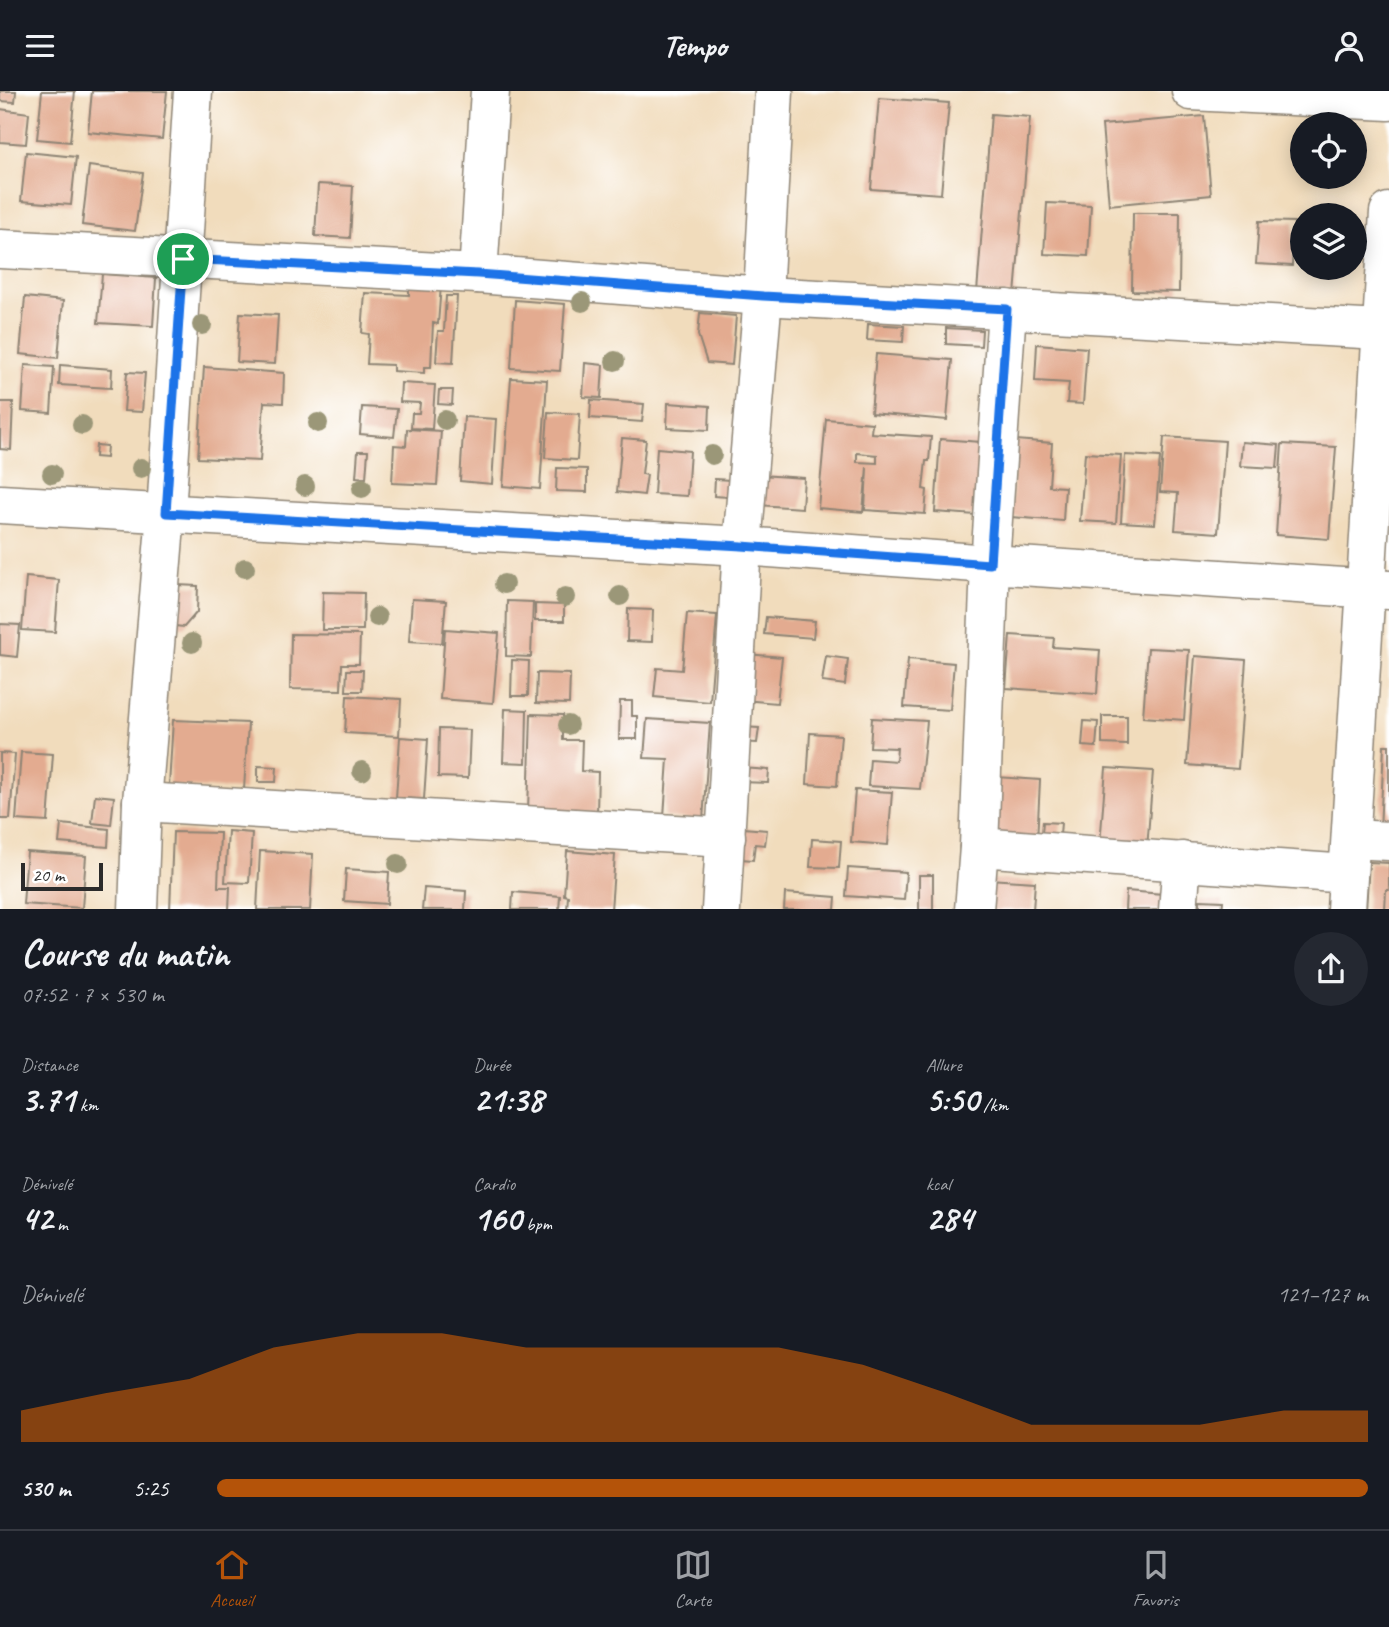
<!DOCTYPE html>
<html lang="fr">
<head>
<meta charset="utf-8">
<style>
  :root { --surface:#171b24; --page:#242831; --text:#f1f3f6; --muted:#9ea1a6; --line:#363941; --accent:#b45309 }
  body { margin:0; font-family:Caveat,sans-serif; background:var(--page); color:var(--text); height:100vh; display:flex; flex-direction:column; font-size:26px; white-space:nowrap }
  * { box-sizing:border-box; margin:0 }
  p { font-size:23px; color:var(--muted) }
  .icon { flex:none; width:38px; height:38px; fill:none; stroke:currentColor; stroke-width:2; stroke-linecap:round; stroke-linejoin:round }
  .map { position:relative; height:818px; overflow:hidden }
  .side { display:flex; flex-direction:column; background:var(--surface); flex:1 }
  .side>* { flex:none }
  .controls { position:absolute; left:1290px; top:21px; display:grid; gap:14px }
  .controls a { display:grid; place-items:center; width:77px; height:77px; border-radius:50%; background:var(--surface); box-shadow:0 4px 18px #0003; font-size:35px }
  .scale { position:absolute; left:21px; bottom:18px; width:82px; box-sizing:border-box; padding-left:7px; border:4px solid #2b2b2b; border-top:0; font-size:19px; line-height:24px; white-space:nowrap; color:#2b2b2b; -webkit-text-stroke:5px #fff; paint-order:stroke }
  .pin { position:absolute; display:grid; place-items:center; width:60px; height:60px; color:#fff; margin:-30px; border:4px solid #fff; border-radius:50%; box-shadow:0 2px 7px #0007 }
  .round { display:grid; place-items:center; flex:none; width:74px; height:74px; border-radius:37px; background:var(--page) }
  .overview { display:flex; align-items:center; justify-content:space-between; height:119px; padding:0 21px }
  h1 { font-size:38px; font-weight:700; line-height:52px }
  .metrics { display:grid; grid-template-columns:repeat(3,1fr); gap:10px; height:119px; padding:7px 21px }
  .metrics div { display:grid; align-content:center }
  .metrics b { font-size:35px; font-weight:700 }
  .metrics small { font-size:19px; font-weight:400 }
  .metrics p { font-size:19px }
  .chart { height:196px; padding:14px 21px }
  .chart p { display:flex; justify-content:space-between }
  .chart svg { width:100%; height:126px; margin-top:7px; fill:var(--accent); opacity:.7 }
  ul { padding:0 21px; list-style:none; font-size:23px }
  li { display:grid; grid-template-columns:112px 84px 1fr; align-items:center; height:52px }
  li i { height:18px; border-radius:9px; background:var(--accent) }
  header { display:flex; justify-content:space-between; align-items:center; height:91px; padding:0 21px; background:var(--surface); font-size:32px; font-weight:700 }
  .menu { display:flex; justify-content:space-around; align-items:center; height:98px; border-top:2px solid var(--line); background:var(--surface); font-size:19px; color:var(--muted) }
  .menu a { display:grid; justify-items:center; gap:4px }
  .menu .active { color:var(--accent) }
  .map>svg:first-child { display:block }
  .building { fill:#e3ab90; fill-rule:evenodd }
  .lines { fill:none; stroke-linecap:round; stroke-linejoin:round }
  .minor-casing { stroke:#8e8474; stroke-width:41 }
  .minor { stroke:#fff; stroke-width:38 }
  .tree { fill:#9b9778 }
  .route-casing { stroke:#fff; stroke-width:14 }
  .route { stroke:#1a73e8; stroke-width:9 }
</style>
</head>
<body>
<header><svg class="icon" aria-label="menu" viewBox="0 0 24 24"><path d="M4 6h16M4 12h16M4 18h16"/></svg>Tempo<svg class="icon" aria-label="person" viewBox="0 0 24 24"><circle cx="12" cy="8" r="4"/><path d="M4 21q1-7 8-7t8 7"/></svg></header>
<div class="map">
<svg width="1389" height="819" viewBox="0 0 1389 819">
  <rect width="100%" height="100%" fill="#fff"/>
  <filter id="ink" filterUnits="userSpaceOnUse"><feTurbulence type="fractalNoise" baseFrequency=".0143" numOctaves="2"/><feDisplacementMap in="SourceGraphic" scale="14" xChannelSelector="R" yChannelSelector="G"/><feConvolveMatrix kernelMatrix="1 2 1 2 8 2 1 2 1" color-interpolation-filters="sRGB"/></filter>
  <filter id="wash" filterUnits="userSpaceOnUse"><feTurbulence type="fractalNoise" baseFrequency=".00686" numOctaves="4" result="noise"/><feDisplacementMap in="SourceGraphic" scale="28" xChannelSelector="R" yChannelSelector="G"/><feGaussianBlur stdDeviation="1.57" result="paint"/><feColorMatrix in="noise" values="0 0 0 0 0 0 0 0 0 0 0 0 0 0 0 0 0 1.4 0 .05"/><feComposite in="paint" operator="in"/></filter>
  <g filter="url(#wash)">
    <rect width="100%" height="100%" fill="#f1dcbc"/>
    <g id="blocks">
      <g class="building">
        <polygon points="0,0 16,0 15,11 0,10"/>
        <polygon points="42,0 75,0 70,51 37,48"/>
        <polygon points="92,0 167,0 162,48 88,41"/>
        <polygon points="879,7 949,12 941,103 871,98"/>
        <polygon points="0,18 29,22 26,53 0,51"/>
        <polygon points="991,23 1030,26 1015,204 977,201"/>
        <polygon points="1204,25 1211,104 1109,114 1102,34"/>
        <polygon points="26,61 76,66 71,114 21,110"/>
        <polygon points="89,75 143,82 135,140 82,134"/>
        <polygon points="318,93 353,95 350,147 315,145"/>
        <polygon points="1047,112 1091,114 1088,165 1044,163"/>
        <polygon points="1133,122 1180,122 1179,201 1132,200"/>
        <polygon points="1259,130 1294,131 1292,175 1256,173"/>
        <polygon points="102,183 156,187 153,235 98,232"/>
        <polygon points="409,192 441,194 438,233 433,232 431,276 424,276 424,282 393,280 393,274 367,273 369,243 362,242 365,202 409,204"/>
        <polygon points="446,205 457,205 453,272 436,271 438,240 444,240"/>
        <polygon points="25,206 63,210 58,267 20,263"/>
        <polygon points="515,209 565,213 560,280 511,277"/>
        <polygon points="240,222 278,224 275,273 237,271"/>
        <polygon points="700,222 736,225 732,274 707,272 698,244"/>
        <polygon points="868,233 904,235 903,251 867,249"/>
        <polygon points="946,237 982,239 981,255 946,253"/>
        <polygon points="1037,253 1087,257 1083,313 1067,312 1069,292 1035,290"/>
        <polygon points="876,263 952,269 947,329 871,322"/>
        <polygon points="585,272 603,274 601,307 583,306"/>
        <polygon points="25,274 54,276 51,322 22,320"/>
        <polygon points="60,274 112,278 111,297 59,294"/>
        <polygon points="204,276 284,282 283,312 264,311 260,370 198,367"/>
        <polygon points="127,281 145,282 142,321 124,320"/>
        <polygon points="511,287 547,289 540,398 503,395"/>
        <polygon points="401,292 435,294 432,338 411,337 412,322 419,322 420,312 400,311"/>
        <polygon points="439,299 453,299 452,314 438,313"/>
        <polygon points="591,309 644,313 642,331 590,327"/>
        <polygon points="0,311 13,311 11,359 0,358"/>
        <polygon points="668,312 710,315 709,339 667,337"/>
        <polygon points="362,316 397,318 394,346 360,343"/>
        <polygon points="548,321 580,323 577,369 545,367"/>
        <polygon points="464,326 496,328 492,393 460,390"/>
        <path d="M 826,328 L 872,332 L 871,342 L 931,346 L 929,370 L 926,370 L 923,398 L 927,399 L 925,423 L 865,419 L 867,376 L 863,421 L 818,417 ZM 857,362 L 877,364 L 877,372 L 857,371 Z"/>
        <polygon points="407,338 441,340 437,394 392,392 394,354 406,355"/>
        <polygon points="1164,346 1225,350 1218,442 1175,439 1178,402 1160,401"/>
        <polygon points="622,347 646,349 642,383 647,384 644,404 617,401"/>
        <polygon points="940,348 981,351 976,424 935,421"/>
        <polygon points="1016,349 1052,352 1049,395 1065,396 1063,430 1011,426"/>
        <polygon points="1242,351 1279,354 1277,377 1240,375"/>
        <polygon points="1282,353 1336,356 1329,448 1276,444"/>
        <polygon points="96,354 107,355 106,367 95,366"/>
        <polygon points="657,357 690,360 687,405 654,403"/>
        <polygon points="358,360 368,360 366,387 356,386"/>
        <polygon points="1085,362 1121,364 1116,432 1080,430"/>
        <polygon points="1125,364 1160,366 1155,433 1121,431"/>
        <polygon points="557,377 587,378 587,401 556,400"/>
        <polygon points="760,384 804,387 802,417 758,414"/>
        <polygon points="715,388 730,389 728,406 714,405"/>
        <polygon points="26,486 59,489 55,541 22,539"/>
        <polygon points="177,494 198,495 197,521 184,536 175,535"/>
        <polygon points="323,501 364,502 363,539 322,539"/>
        <polygon points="412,508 446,510 442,552 409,550"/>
        <polygon points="507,510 533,511 531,566 506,565"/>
        <polygon points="535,513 564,514 564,530 535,530"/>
        <polygon points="628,518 653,519 652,551 627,550"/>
        <polygon points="687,522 717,524 710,611 654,606 657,577 682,579"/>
        <polygon points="766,526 815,530 813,547 764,543"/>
        <polygon points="0,533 20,534 17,566 0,564"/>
        <polygon points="445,538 499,542 493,612 440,608"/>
        <polygon points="291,543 360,544 359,573 342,573 341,599 290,598"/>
        <polygon points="1010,544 1054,547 1053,556 1100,559 1097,603 1006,597"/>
        <polygon points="1148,557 1189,559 1184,629 1143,626"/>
        <polygon points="747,563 782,566 777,612 743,609"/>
        <polygon points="826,565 848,568 845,594 822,591"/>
        <polygon points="1195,565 1246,569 1238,678 1187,674"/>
        <polygon points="908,568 954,572 950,619 904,616"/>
        <polygon points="512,569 529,570 528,605 511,605"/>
        <polygon points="347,579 363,579 362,600 346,600"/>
        <polygon points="537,582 570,583 569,613 536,612"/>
        <polygon points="347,605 401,608 399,645 345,642"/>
        <polygon points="620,610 632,610 632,625 637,625 637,648 619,648"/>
        <polygon points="505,618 527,619 526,672 503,671"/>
        <polygon points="531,623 563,624 563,649 582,649 581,680 598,681 597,722 528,720"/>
        <polygon points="1102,625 1127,625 1127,654 1102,653"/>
        <polygon points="872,627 927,630 920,698 868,695 870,668 896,670 897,657 870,656"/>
        <polygon points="647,628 710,632 703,729 664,726 668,668 644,667"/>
        <polygon points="173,629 248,632 244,699 169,695"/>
        <polygon points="1084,630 1098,631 1096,656 1082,655"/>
        <polygon points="741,636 759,637 757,652 739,651"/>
        <polygon points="439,638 470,639 468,687 438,686"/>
        <polygon points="810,642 841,644 837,695 807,693"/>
        <polygon points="400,646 428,648 424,708 396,707"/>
        <polygon points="1384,654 1389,654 1389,740 1380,740"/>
        <polygon points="21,661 53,663 48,731 16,729"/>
        <polygon points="0,662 15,663 10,728 0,728"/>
        <polygon points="258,675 277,676 276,691 258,691"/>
        <polygon points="742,677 769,679 768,692 741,691"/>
        <polygon points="1106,677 1153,680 1147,758 1100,754"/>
        <polygon points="996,686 1040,689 1037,751 992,749"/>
        <polygon points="855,699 892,701 888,754 851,751"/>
        <polygon points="95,704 114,706 111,734 92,732"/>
        <polygon points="1043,731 1061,732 1059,754 1041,752"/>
        <polygon points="61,733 109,738 108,756 59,752"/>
        <polygon points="743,737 767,739 765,754 755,753 753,769 741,768"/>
        <polygon points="228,740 252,742 249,792 225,791"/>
        <polygon points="173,741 220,742 218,796 230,796 229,819 170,819"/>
        <polygon points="812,748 841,750 839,777 810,776"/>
        <polygon points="260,760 313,763 310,819 257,819"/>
        <polygon points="567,760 615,764 611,819 567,819 568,805 564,804"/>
        <polygon points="27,761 86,765 82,817 23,813"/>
        <polygon points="1369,771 1389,772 1389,799 1386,799 1385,819 1366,819"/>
        <polygon points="848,777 906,781 904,809 846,805"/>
        <polygon points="346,778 389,781 387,813 344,810"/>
        <rect x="919" y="784" width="14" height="35"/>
        <polygon points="989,788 1035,791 1033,819 987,819"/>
        <polygon points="424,797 466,800 465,819 422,819"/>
        <polygon points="1126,800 1163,803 1162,819 1125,819"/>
        <polygon points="513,801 560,805 559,819 512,819"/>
        <polygon points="785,802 836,806 835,819 784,819"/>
        <polygon points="1200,809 1223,810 1222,819 1200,819"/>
      </g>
    </g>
  </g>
  <g filter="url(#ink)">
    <use href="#blocks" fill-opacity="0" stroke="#8e8474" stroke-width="2"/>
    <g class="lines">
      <g class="minor-casing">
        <g id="minor">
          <polyline points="1191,0 1389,10"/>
          <polyline points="0,158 478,183 763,205 1381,239"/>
          <polyline points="478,183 490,0"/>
          <polyline points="0,413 742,455 990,473 1389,499"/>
          <polyline points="142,711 726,746"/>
          <polyline points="1351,748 1389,750"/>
          <polyline points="979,756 1348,783"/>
          <polyline points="138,819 142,711 166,422 193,0"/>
          <polyline points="721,819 742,455 763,205 774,0"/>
          <polyline points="974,819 979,756 990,473 1007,218"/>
          <polyline points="1178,819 1182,770"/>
          <polyline points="1346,819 1389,121"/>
        </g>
      </g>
      <use href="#minor" class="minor"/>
    </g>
    <g class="tree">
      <circle cx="582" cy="211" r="10"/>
      <circle cx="202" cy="234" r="10"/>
      <circle cx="615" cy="270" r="10"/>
      <circle cx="445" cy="329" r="10"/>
      <circle cx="318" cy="332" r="10"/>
      <circle cx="82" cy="334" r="10"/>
      <circle cx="712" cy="364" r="10"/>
      <circle cx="141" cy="377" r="10"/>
      <circle cx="52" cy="383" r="10"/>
      <circle cx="305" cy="395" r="10"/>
      <circle cx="362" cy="397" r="10"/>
      <circle cx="245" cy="477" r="10"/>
      <circle cx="504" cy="493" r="10"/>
      <circle cx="620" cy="505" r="10"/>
      <circle cx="565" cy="506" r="10"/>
      <circle cx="377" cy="526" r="10"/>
      <circle cx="192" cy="552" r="10"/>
      <circle cx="568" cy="634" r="10"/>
      <circle cx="362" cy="680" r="10"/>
      <circle cx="398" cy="773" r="10"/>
    </g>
  </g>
  <g class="lines" filter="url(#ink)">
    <g class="route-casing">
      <polygon id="route" points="183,168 478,183 763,205 1007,218 990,473 742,455 166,422"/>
    </g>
    <use href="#route" class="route"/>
  </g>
</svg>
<div class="controls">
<a><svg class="icon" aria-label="locate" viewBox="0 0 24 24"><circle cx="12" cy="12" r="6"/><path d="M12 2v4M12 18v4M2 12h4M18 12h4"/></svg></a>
<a><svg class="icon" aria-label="layers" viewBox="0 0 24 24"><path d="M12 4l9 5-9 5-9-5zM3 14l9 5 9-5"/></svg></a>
</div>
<div class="scale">20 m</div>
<div class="pin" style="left:183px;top:168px;background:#1e9e55"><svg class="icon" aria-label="arrive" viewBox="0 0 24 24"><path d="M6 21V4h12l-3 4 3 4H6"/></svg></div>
</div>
<section class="side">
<div class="overview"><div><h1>Course du matin</h1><p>07:52 · 7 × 530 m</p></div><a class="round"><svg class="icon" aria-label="share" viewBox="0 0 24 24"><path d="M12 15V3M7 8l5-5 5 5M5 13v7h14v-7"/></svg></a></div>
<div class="metrics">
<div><p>Distance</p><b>3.71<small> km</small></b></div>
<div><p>Durée</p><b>21:38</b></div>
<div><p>Allure</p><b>5:50<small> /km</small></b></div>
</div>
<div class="metrics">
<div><p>Dénivelé</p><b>42<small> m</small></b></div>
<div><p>Cardio</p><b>160<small> bpm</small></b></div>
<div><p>kcal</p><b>284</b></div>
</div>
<div class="chart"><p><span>Dénivelé</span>121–127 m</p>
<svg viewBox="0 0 160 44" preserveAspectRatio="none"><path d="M0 44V33L10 27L20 22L30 11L40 6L50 6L60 11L70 11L80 11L90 11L100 17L110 27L120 38L130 38L140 38L150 33L160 33V44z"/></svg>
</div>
<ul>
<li><b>530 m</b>5:25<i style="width:100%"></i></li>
</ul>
</section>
<nav class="menu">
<a class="active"><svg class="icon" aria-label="home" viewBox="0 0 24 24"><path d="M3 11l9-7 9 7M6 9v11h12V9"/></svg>Accueil</a>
<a><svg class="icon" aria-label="map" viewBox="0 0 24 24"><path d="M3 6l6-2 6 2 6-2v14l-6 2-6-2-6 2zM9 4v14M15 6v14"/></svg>Carte</a>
<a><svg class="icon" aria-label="saved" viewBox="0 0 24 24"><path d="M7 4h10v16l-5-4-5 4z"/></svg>Favoris</a>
</nav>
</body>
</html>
